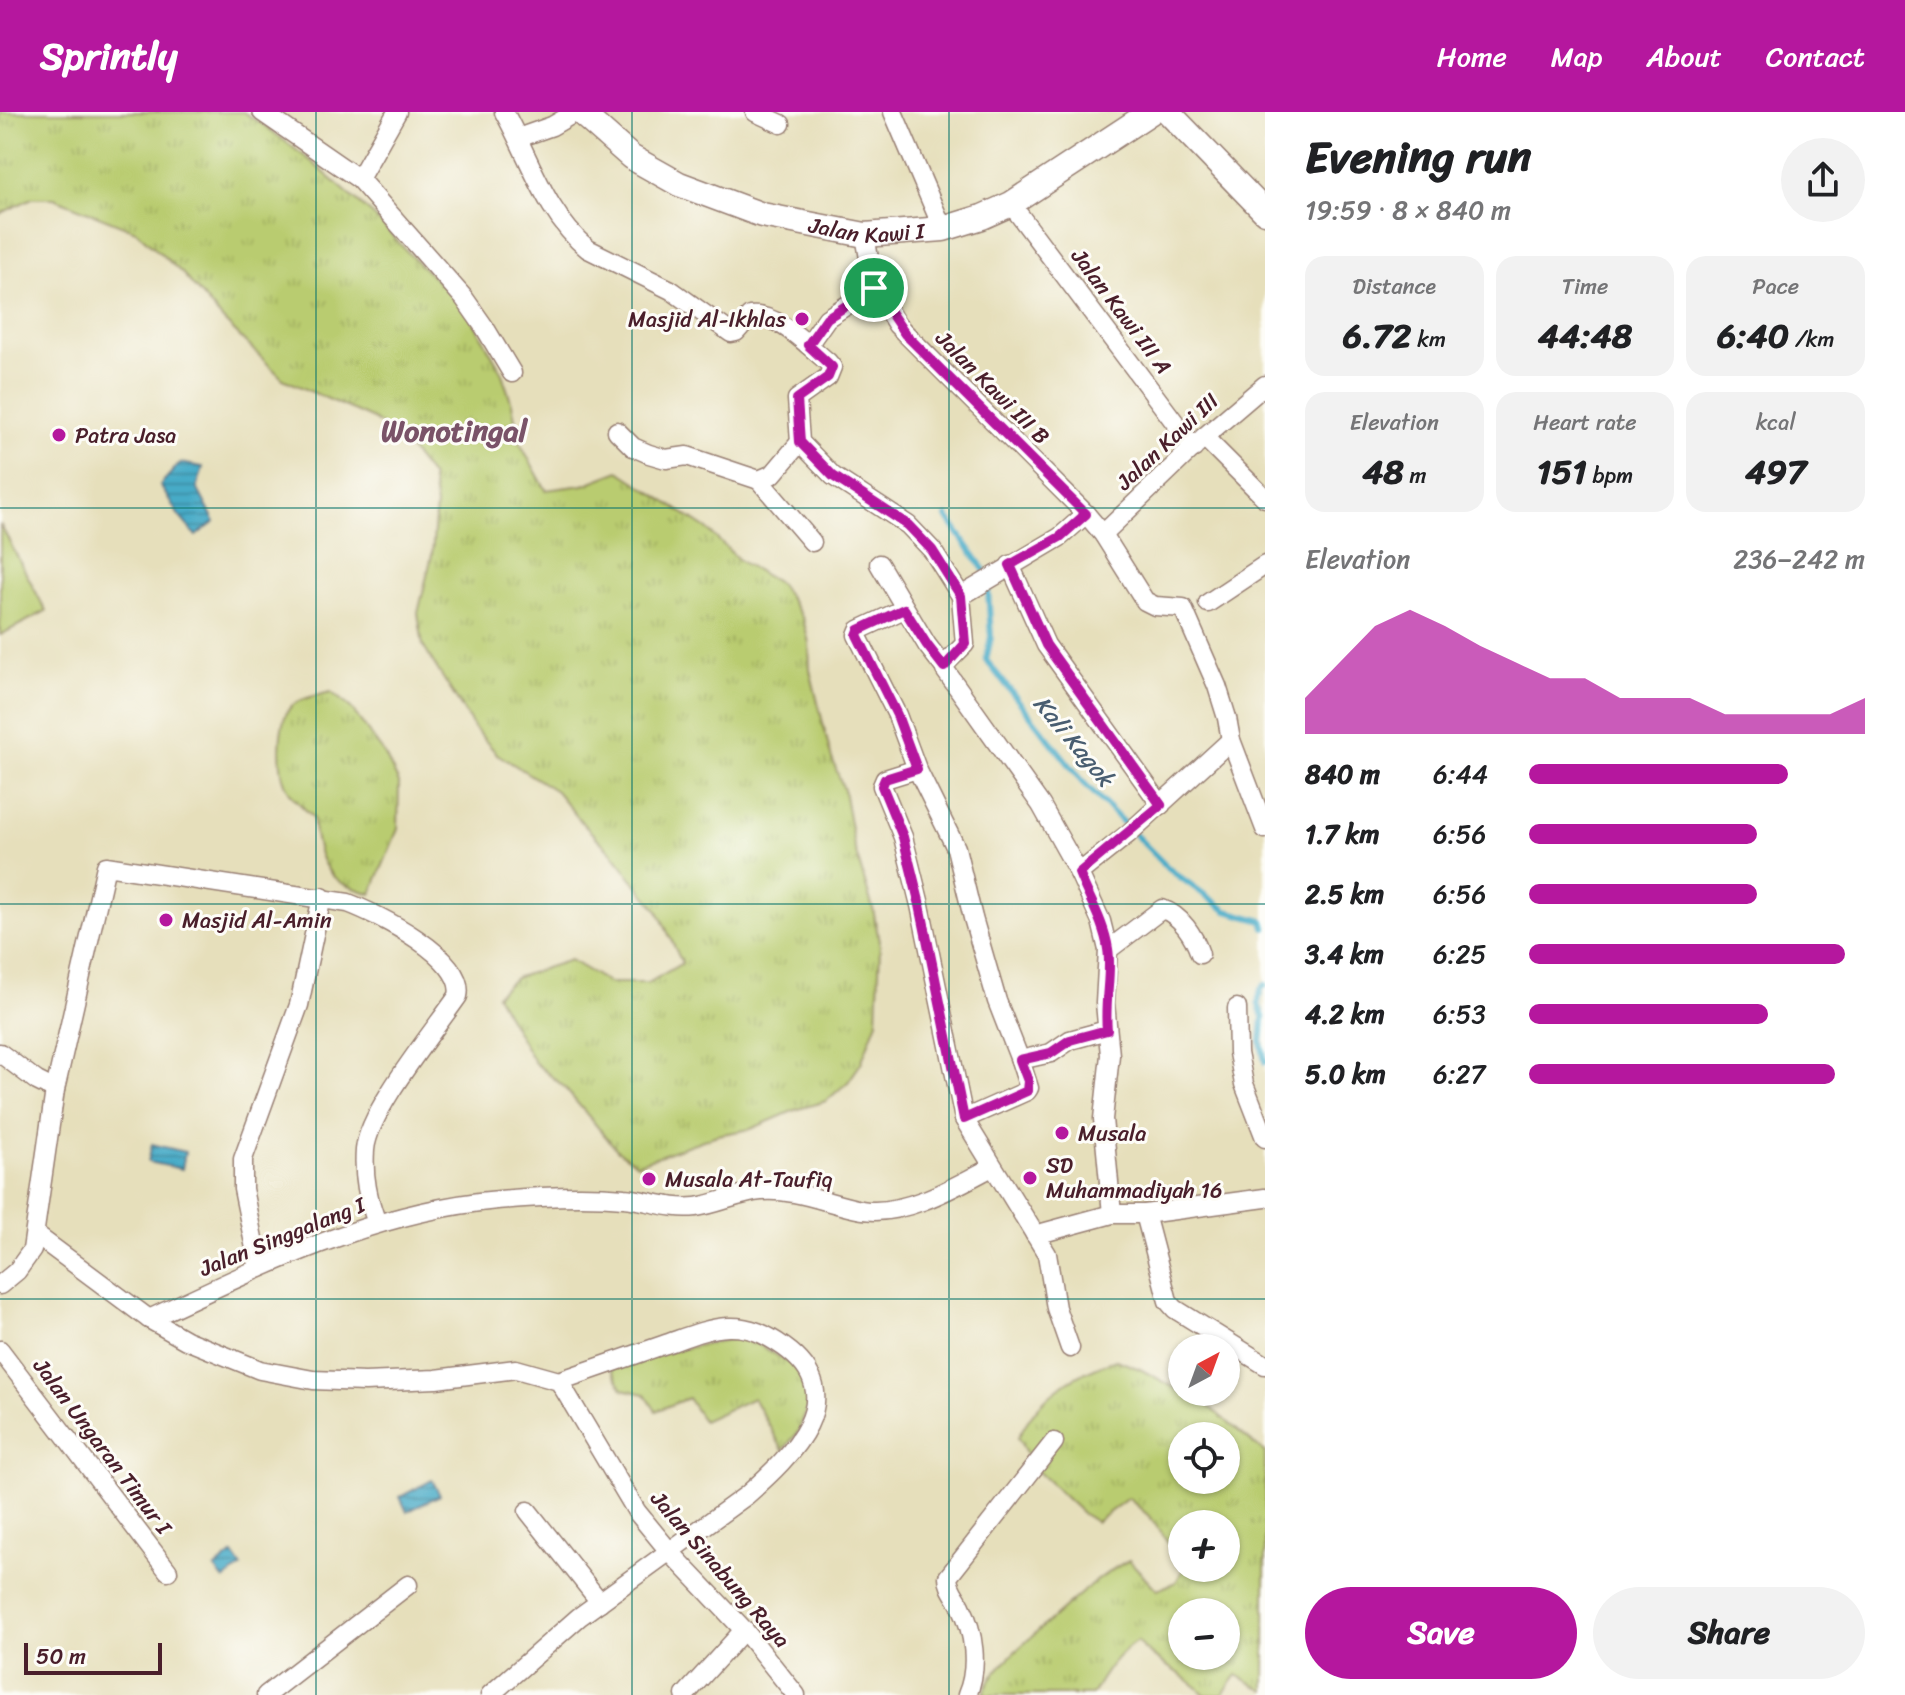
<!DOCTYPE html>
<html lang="en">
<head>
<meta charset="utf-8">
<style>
  :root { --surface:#fff; --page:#f2f2f2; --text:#202124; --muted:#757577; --accent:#b5179e }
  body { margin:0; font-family:Sriracha,sans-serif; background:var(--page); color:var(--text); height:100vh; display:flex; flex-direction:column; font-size:30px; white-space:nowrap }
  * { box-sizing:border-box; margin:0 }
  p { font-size:26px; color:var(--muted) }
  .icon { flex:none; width:44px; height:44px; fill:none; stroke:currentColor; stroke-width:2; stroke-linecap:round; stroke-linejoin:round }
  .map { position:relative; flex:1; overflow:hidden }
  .details { display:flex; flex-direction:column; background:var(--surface); width:640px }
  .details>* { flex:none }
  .needle { width:52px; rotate:41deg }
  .tools { position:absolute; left:1168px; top:1222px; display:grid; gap:16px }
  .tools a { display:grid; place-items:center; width:72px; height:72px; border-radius:50%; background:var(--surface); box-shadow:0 2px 6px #0004; font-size:40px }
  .scale { position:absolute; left:24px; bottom:20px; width:138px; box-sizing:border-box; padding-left:8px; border:4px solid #4a1f2b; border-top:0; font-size:22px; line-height:28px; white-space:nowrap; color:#4a1f2b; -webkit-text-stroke:6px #fdfcf7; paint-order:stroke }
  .pin { position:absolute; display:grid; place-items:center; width:68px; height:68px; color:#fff; margin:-34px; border:4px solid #fff; border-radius:50%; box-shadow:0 2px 8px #0007 }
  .round { display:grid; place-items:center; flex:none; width:84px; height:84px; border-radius:42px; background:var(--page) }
  .head { display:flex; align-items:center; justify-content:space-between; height:136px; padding:0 40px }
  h1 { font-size:44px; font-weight:700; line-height:60px }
  .figures { display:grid; grid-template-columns:repeat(3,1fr); gap:12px; height:136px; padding:8px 40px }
  .figures div { display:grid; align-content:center; border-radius:20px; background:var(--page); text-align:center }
  .figures b { font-size:34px; font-weight:700 }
  .figures small { font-size:22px; font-weight:400 }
  .figures p { font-size:22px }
  .chart { height:224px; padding:16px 40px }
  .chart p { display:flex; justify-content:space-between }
  .chart svg { width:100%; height:144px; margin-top:8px; fill:var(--accent); opacity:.7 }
  .button { display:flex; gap:16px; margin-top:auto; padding:16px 40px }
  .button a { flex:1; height:92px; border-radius:48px; background:var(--accent); color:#fff; font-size:32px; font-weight:700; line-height:92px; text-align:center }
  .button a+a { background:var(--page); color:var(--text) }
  ul { padding:0 40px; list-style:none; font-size:26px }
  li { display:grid; grid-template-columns:128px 96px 1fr; align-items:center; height:60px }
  li i { height:20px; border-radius:10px; background:var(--accent) }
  header { display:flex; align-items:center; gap:48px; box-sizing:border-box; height:112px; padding:0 40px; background:var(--accent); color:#fff }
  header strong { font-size:38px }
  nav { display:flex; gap:44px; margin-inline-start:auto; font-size:28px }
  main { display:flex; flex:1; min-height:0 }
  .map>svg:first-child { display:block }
  .grass { fill:url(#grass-tufts); stroke:#82764d; stroke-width:2; fill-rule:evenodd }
  .garden { fill:#b9cc6f; stroke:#82764d; stroke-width:2 }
  .water { fill:url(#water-rules); stroke:#486579; stroke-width:2 }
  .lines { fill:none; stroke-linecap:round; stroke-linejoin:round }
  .stream { stroke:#47abc7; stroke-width:6 }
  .street-casing { stroke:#987f73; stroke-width:21 }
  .secondary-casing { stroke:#987f73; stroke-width:27 }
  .street { stroke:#fff; stroke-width:18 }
  .secondary { stroke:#fff; stroke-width:24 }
  .route-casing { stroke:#fff; stroke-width:16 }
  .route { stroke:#b5179e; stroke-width:10 }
  .grid { fill:none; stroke:#0f766e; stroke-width:2; stroke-opacity:0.55 }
  .poi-dot { fill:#b5179e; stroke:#fdfcf7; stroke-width:3 }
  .labels { text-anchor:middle; stroke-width:6; stroke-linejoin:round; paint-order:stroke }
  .street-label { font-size:22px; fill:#4a1f2b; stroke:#fdfcf7 }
  .poi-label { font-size:22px; fill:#4a1f2b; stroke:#fdfcf7; text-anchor:start }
  .water-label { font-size:24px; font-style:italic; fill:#495e71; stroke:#fdfcf7 }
  .district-label { font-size:30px; font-weight:bold; fill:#7a5368; stroke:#fdfcf7 }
</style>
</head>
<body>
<header>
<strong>Sprintly</strong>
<nav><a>Home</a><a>Map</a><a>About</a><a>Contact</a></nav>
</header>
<main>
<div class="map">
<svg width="1265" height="1583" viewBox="0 0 1265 1583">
  <defs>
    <pattern id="grass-tufts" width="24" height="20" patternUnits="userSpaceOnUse" patternTransform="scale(2)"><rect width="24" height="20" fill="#b9cc6f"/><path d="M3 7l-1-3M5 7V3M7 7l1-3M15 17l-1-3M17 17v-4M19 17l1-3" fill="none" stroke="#a1af60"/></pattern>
    <pattern id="water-rules" width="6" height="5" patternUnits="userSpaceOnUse" patternTransform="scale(2)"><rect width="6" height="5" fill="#47abc7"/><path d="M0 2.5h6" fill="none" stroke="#3d8ba2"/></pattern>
  </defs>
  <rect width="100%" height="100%" fill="#fdfcf7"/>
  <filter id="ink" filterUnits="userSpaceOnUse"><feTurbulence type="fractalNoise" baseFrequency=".0125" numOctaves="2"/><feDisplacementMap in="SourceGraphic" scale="16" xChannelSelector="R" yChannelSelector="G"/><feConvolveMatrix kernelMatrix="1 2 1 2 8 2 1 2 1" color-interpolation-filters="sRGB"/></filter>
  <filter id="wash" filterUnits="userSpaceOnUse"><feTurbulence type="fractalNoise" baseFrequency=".006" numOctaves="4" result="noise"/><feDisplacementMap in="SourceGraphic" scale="32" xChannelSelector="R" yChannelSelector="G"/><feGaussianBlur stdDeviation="1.8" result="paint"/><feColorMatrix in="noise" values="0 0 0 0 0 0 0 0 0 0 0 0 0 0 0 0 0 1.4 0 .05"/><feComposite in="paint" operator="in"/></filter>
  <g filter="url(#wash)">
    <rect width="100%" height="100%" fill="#e6dfbb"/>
    <g class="grass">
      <polygon points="0,0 243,0 265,14 312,50 374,104 417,150 465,194 501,259 512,292 520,331 546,378 583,373 619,359 707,417 740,449 780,472 803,507 809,531 810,558 831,644 844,678 854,734 873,797 880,834 877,909 861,951 848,970 826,989 795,998 751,1017 717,1023 637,1052 617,1038 563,974 534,950 496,883 515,866 570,848 609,871 648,871 682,851 658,799 612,741 584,713 556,679 497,642 475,617 423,534 418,501 432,443 436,393 431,364 403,329 373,307 283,267 223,208 183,162 136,119 54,86 32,86 0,102"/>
      <path d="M 331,580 L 351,596 L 385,643 L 399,671 L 398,717 L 371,782 C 361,778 348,775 340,770 C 319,756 315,728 313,705 C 303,695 290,685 285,671 C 278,653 277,604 294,592 C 303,585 320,583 331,580 Z"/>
      <polygon points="745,1224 800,1258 809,1292 798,1320 783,1338 753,1286 703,1309 688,1286 656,1299 645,1282 623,1277 611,1257 647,1244"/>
      <path d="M 1116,1248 L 1140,1257 L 1207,1293 L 1265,1341 L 1265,1579 L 1237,1563 L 1222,1583 L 1205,1583 C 1185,1561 1156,1552 1137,1529 C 1118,1541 1102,1564 1092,1583 L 983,1583 C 994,1554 1023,1533 1045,1513 C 1072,1489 1097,1465 1129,1448 L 1157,1478 L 1176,1470 L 1184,1456 L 1226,1456 L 1226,1412 L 1182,1412 L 1182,1449 L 1149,1404 L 1128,1386 L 1096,1410 L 1083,1402 L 1035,1357 L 1018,1326 C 1038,1284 1072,1262 1116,1248 ZM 1182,1324 L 1226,1324 L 1226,1368 L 1182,1368 ZM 1182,1500 L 1226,1500 L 1226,1544 L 1182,1544 Z"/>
    </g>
    <polygon class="garden" points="0,412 46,499 0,523"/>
    <g class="water">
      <polygon points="180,351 203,355 197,376 215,410 196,424 179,404 160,373"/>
      <polygon points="152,1032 185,1040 182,1057 148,1050"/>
      <polygon points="432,1368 440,1383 407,1400 400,1385"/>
      <polygon points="233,1442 242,1455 224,1468 215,1457"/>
    </g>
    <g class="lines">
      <g class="stream">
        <polyline points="947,405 987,462 991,525 986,548 1084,671 1169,757 1227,799 1263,809 1265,816"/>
        <polyline points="1265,873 1261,877 1258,891 1263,905 1261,931 1265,950"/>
      </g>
    </g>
  </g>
  <g filter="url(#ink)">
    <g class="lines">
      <g class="street-casing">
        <g id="street">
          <polyline points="262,0 359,67 464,186 485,216 512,261"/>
          <path d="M 504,0 C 530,46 546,103 588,137 L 671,178 L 731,221 L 736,220 L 750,204 C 777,200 808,234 828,250 L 832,255 L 828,265 L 797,287 L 800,330 L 833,364 L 908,413 L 932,438 L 961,484 L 965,532 L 945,552 L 945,558 L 1041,693 L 1079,761 L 1101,809 L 1108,838 L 1105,891 L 1110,943 L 1103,1007 L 1112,1102"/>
          <polyline points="755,0 781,12"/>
          <polyline points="893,0 943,117"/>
          <polyline points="518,26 552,14 576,0"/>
          <polyline points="359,67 397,0"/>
          <polyline points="1011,92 1194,336"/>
          <polyline points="865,123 874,176 897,213 1086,402 1103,422 1145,489 1155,494 1183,496 1217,574 1227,606 1231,628 1265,717"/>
          <polyline points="808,233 827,206 874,176"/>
          <polyline points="617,319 633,335 649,342 666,347 687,344 759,368 773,362 800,330"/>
          <polyline points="1204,325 1265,386"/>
          <polyline points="759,368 812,430"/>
          <polyline points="1103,422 1204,325 1265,273"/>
          <polyline points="879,452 927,533 944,555"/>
          <polyline points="1010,453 1046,533 1161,693"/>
          <polyline points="961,484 1060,425 1086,402"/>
          <polyline points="1208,491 1265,453"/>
          <polyline points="904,497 859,518 857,523 897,603 917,657 956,736 973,806 997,889 1020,948"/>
          <polyline points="917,657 885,667 882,674 903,725 920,793 964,1007"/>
          <polyline points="1079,761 1128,722 1231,628"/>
          <path d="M 1108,838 L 1162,797 C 1181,803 1194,824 1200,842"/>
          <polyline points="1237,896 1238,941 1244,972 1265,1026"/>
          <polyline points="0,941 37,969 55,978"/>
          <polyline points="1145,1102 1168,1189 1175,1197 1265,1253"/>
          <polyline points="36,1123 149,1207 186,1228 260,1258 313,1268 365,1270 436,1267 516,1257 559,1269 637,1400 669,1439 744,1518 796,1583"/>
          <polyline points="1035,1123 1112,1102 1145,1102 1265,1086"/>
          <polyline points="259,1156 243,1077 243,1047 299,893 322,785"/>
          <path d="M 0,1173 L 17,1159 L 32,1138 L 55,978 L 106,754 L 348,791 C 377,802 467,846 458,884 C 434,919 368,999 365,1038 C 363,1065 368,1087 377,1111"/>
          <path d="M 149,1207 C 256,1157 361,1105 479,1090 C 526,1085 577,1081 624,1086 C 648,1088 671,1098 696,1095 C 718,1092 739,1081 761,1079 C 795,1076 829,1092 862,1098 C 904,1105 956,1074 992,1055"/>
          <polyline points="1070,1236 1056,1196 1047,1142 964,1007 1027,979 1029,976 1020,948 1051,941 1070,928 1107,918"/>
          <polyline points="0,1238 168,1459"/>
          <polyline points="528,1399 600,1490"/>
          <polyline points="266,1583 408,1473"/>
          <path d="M 490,1583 L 579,1505 L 747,1383 C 791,1344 854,1285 784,1235 C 767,1223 750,1214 728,1215 C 706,1216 684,1226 663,1233 C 628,1245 594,1257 559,1269"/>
          <polyline points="685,1583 744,1518"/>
          <path d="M 967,1583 C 979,1555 974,1520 961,1494 C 956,1484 948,1476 948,1465 L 1054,1330"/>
        </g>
      </g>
      <g class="secondary-casing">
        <g id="secondary">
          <path id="s1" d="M 580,0 L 631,45 L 679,72 L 762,103 L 865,123 L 943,117 L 982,105 L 1011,92 L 1151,0"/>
          <polyline points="1168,0 1265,100"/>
        </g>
      </g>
      <use href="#street" class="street"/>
      <use href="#secondary" class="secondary"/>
    </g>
  </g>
  <g class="lines" filter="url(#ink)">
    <g class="route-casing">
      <path id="route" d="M 874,176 L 905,222 L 1086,402 L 1060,425 L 1010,453 L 1046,533 L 1161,693 L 1079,761 C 1089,787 1104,810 1108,837 C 1112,861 1104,890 1107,918 L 1070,928 L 1051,941 L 1020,948 L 1028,969 L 1027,979 L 964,1007 L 920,793 L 903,725 L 882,674 L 885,667 L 917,657 L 897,603 L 857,523 L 859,518 L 904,497 L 927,533 L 944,555 L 965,532 L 961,484 L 932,438 L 908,413 L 833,364 L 800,330 L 797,287 L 828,265 L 832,255 L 808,233 L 827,206 Z"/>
    </g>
    <use href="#route" class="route"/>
  </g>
  <path class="grid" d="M 316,0 L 316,1583M 632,0 L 632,1583M 949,0 L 949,1583M 0,396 L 1265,396M 0,792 L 1265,792M 0,1187 L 1265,1187"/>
  <g class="poi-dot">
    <circle cx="802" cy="207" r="8"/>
    <circle cx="59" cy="323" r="8"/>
    <circle cx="166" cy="808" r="8"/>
    <circle cx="1062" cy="1021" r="8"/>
    <circle cx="1030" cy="1066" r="8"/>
    <circle cx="649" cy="1067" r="8"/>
  </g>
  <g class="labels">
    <g class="street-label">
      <text dy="8" stroke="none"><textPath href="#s1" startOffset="318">Jalan Kawi I</textPath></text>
      <text transform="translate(1122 199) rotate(53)" y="8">Jalan Kawi III A</text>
      <text transform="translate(993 275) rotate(45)" y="8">Jalan Kawi III B</text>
      <text transform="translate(1167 329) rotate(-43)" y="8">Jalan Kawi III</text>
      <text transform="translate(282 1124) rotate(-22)" y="8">Jalan Singgalang I</text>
      <text transform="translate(103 1334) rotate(53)" y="8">Jalan Ungaran Timur I</text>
      <text transform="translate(721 1457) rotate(49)" y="8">Jalan Sinabung Raya</text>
    </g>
    <g class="poi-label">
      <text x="786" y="215" text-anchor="end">Masjid Al-Ikhlas</text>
      <text x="75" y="331">Patra Jasa</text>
      <text x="182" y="816">Masjid Al-Amin</text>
      <text x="1078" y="1029">Musala</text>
      <text x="1046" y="1061">SD<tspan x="1046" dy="25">Muhammadiyah 16</tspan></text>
      <text x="665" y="1075">Musala At-Taufiq</text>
    </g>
    <g class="water-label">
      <text transform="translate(1074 629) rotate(50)" y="8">Kali Kagok</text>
    </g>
    <g class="district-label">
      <text x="454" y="329">Wonotingal</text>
    </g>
  </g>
</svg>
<div class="tools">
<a><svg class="needle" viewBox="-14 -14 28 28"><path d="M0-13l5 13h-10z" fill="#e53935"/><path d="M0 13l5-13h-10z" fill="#757577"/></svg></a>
<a><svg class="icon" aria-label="locate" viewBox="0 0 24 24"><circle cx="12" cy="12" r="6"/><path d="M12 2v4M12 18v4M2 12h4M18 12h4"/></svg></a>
<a>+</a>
<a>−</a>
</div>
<div class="scale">50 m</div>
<div class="pin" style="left:874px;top:176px;background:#1e9e55"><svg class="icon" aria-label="arrive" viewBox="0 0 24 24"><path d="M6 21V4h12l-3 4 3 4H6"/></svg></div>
</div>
<section class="details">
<div class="head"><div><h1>Evening run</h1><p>19:59 · 8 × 840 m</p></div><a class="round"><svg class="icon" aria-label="share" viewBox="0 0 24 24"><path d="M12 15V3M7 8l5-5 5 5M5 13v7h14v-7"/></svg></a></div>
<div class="figures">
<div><p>Distance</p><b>6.72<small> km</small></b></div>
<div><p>Time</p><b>44:48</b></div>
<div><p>Pace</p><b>6:40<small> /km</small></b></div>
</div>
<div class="figures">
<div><p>Elevation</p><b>48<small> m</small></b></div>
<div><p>Heart rate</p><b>151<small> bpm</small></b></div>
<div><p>kcal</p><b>497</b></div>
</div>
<div class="chart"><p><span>Elevation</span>236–242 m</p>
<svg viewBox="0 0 160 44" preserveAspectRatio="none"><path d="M0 44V33L10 22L20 11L30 6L40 11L50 17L60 22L70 27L80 27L90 33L100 33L110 33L120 38L130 38L140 38L150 38L160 33V44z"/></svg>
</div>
<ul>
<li><b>840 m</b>6:44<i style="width:77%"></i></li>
<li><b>1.7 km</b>6:56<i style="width:68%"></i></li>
<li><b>2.5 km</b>6:56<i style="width:68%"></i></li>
<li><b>3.4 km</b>6:25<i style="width:94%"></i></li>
<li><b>4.2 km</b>6:53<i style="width:71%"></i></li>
<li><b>5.0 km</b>6:27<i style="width:91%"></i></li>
</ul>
<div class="button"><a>Save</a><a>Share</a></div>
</section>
</main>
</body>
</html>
